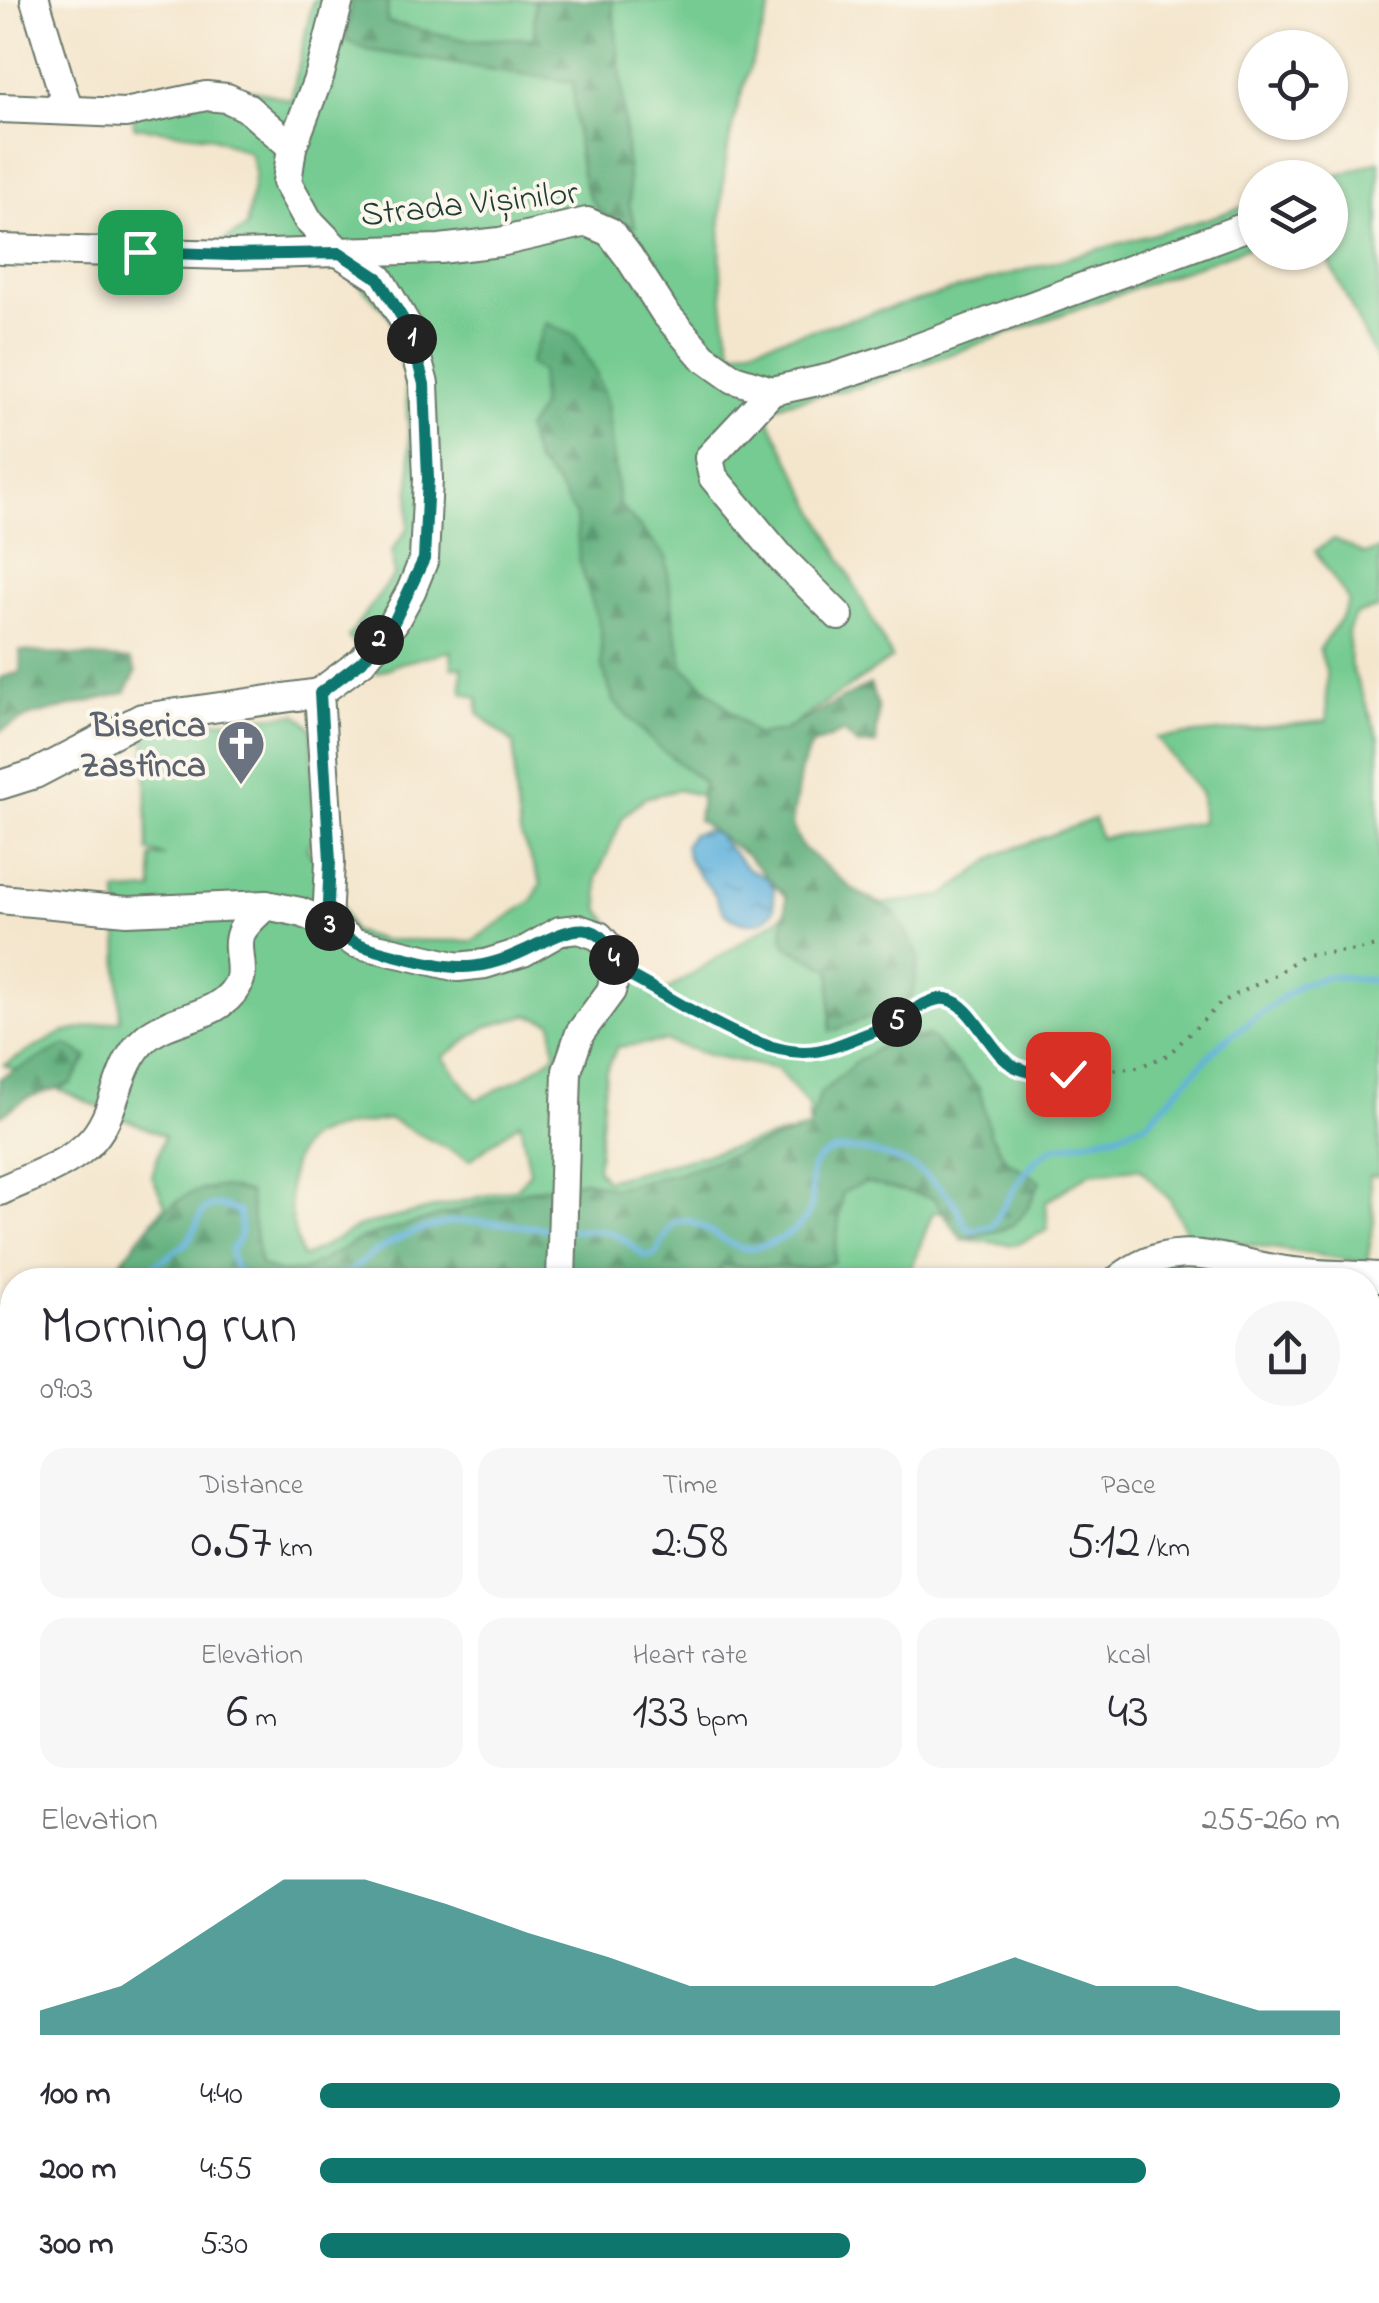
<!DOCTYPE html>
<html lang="en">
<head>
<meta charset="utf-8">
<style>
  :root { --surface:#fff; --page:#f7f7f7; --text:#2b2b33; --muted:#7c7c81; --accent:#0f766e }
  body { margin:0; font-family:"Indie Flower",sans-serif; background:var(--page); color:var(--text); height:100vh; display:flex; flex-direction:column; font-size:38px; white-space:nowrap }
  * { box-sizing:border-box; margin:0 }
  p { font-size:32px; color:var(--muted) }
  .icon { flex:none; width:55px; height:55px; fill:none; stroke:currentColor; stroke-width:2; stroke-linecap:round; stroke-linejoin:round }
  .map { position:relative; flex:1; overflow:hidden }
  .details { position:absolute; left:0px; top:1268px; width:1380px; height:1038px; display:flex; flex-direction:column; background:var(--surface); border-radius:40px 40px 0 0; box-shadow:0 2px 8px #0004 }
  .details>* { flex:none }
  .buttons { position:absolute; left:1238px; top:30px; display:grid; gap:20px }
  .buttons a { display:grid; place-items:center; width:110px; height:110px; border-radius:50%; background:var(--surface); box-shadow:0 2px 8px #0004; font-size:50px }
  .pin { position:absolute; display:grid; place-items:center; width:85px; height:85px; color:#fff; margin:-42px; border-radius:20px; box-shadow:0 5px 15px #0006 }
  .km { position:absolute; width:50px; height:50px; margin:-25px; border-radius:50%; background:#222; color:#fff; font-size:28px; line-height:50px; text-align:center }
  .round { display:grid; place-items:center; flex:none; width:105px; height:105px; border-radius:52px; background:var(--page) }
  .overview { display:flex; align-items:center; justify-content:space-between; height:170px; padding:0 40px }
  h1 { font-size:55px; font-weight:600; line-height:75px }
  .stats { display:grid; grid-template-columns:repeat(3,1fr); gap:15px; height:170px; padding:10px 40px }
  .stats div { display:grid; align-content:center; border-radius:25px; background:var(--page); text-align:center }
  .stats b { font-size:50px; font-weight:600 }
  .stats small { font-size:28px; font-weight:400 }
  .stats p { font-size:28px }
  .chart { height:280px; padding:20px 40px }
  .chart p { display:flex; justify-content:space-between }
  .chart svg { width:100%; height:180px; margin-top:10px; fill:var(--accent); opacity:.7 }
  ul { padding:0 40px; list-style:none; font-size:32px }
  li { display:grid; grid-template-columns:160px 120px 1fr; align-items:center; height:75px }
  li i { height:25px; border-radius:12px; background:var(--accent) }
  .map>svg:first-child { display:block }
  .green { fill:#74cb91; stroke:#4a8462; stroke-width:2.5; fill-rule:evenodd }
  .forest { fill:url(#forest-firs); stroke:#3f7658; stroke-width:2.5 }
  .water { fill:url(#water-ripples); stroke:#417888; stroke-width:2.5 }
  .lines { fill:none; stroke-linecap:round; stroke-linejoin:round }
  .stream { stroke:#63b3dd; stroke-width:6 }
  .minor-casing { stroke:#6a786a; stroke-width:32 }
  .path { stroke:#6a786a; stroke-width:4; stroke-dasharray:2.5 8; stroke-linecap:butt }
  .minor { stroke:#fff; stroke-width:28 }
  .route-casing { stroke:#fff; stroke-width:20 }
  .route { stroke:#0f766e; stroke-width:12 }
  .labels { text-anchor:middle; stroke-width:8; stroke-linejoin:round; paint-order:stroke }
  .street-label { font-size:35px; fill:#1f3d34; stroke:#fbf7ec }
  .worship-label { font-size:35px; font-weight:bold; fill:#5b616d; stroke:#fbf7ec; text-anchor:end }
</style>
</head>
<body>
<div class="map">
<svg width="1379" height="2303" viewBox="0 0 1379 2303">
  <defs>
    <pattern id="forest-firs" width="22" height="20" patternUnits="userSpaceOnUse" patternTransform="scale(2.5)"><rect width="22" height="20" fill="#5faf7b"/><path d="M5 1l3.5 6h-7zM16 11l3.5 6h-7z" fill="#4e9066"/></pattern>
    <pattern id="water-ripples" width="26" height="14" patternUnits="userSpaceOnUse" patternTransform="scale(2.5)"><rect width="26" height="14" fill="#63b3dd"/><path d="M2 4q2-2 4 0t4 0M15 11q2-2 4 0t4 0" fill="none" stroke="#5193b4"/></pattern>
  </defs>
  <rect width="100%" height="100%" fill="#fbf7ec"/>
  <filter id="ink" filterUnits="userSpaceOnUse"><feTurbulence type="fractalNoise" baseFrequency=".01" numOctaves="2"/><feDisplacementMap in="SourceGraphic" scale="20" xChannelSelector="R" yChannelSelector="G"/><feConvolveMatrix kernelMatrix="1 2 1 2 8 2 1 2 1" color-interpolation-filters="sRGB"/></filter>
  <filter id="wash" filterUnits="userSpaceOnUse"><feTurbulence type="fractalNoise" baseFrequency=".0048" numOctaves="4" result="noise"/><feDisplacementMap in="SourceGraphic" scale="40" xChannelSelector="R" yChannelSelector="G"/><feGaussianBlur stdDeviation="2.25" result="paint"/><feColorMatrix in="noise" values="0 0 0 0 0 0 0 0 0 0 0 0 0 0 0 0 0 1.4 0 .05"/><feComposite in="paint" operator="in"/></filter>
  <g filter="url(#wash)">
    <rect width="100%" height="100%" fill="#f4e6cd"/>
    <g class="green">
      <path d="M 313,0 L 773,0 C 759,43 741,87 731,132 C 718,193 715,293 733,352 L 1203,220 L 1255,203 L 1255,245 L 861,386 L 788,402 L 765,412 L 892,658 L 757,749 L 784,845 L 825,877 L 882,904 L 943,896 L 999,854 L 1094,819 L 1100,838 L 1202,822 L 1201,794 L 1157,738 L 1327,721 L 1326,670 L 1319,649 L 1341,618 L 1349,601 L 1315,551 L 1334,539 L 1364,554 L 1379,550 L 1379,608 L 1355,615 L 1348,632 L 1351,666 L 1379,738 L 1379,1175 L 1369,1176 L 1374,1221 L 1367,1263 L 1188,1235 L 1170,1200 L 1139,1168 L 1090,1173 L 1046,1202 L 1048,1230 L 1015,1245 L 962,1239 L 943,1212 L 933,1212 L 907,1280 L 730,1275 L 729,1280 L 108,1280 L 165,1205 L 152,1176 L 164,1136 L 4,1065 L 62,1033 L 120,1020 L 117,892 L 153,890 L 151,857 L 165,856 L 148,851 L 145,727 L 297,714 L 312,728 L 315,837 L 307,848 L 342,905 L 352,931 L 381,940 L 472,941 L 532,901 L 541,883 L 520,834 L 515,792 L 514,744 L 478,713 L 478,698 L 462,692 L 462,667 L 452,667 L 451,651 L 401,663 L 377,673 L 348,637 L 394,575 L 392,551 L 408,528 L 411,465 L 405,379 L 390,317 L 357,282 L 337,268 L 229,267 L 220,243 L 246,228 L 255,172 L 250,153 L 209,136 L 134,127 L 132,97 L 205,86 L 258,91 L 291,100 ZM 678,790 L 708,797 L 799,901 L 778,919 L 654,998 L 645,967 L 600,910 L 597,877 L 623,817 L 644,798 ZM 528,1015 L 552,1022 L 555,1055 L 523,1077 L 476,1100 L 443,1057 L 486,1027 ZM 665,1041 L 709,1055 L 777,1069 L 809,1106 L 809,1128 L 606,1180 L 597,1169 L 606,1071 L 617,1047 ZM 389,1119 L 470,1160 L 520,1122 L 530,1172 L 517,1188 L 360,1226 L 302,1258 C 291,1227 277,1161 311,1138 C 328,1127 368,1123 389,1119 Z"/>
      <polygon points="1379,161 1379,365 1325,253 1330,252 1330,178"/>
      <polygon points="1368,1283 1379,1284 1379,1427 1368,1426"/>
      <polygon points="12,1364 12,2292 631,2292 639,2303 0,2303 0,1370"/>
    </g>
    <g class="forest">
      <path d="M 352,0 L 388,0 L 387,22 L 466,40 L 534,38 L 535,0 L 612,0 L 622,85 L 630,207 L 635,227 C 618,223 599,215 590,198 C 577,176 575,110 573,82 L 367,50 L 345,40 Z"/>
      <polygon points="546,323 575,336 595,371 607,404 619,504 666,557 675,629 684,667 756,735 783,731 870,684 878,707 876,744 858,745 843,732 812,745 801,768 792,825 802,847 854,890 896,914 919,957 912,995 897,1007 830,1032 831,970 787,946 783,937 786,897 746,855 698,820 703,782 656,745 614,702 602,666 601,631 579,559 576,516 555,482 536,463 526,430 540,409 541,371 529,364"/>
      <polygon points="20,651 130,660 136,672 125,693 30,716 0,731 0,678 21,672"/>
      <path d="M 929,1036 L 979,1088 L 990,1133 L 1006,1160 L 1040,1181 C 1020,1231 1012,1228 962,1239 L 933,1198 L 865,1182 L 842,1193 L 834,1262 L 808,1269 L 721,1266 L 718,1280 L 560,1280 L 519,1271 L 502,1274 L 491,1280 L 108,1280 C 135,1244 168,1189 218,1187 C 228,1186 239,1191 249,1193 L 260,1265 L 279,1273 L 302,1271 L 363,1238 L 526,1191 L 585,1180 L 612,1188 L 681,1172 L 809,1128 L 820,1094 L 855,1063 L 892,1039 Z"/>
      <polygon points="67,1045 87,1057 71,1084 29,1097 0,1116 0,1078"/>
      <polygon points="12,1364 12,1508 0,1489 0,1370"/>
      <polygon points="0,1705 12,1711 12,1802 0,1807"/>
      <polygon points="753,2292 946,2293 953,2303 754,2303 746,2295"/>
      <polygon points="337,2293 337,2292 393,2293 391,2303 339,2303"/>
      <polygon points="476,2293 476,2292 589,2293 589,2303 475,2303"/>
    </g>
    <path class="water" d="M 706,830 L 716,834 L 747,868 L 767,878 L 774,888 L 774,909 C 764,928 741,926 725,913 C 719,907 718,898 713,892 C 701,877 686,864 685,844 L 692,834 Z"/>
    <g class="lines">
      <g class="stream">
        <path d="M 570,1230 C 611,1231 613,1228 644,1256 L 654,1255 C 663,1247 665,1231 674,1224 C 690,1210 723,1245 742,1248 C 749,1249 759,1247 765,1245 C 781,1241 807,1225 811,1208 C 814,1196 809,1182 812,1170 C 824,1131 900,1157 922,1173 C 932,1181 948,1193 955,1204 C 961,1214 961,1223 970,1230 L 992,1226 L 1021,1178 L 1037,1159 L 1053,1148 L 1118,1134 L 1148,1122 L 1221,1043 L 1301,984 L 1330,976 L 1379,981"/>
        <path d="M 135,1280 C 144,1272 183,1247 187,1242 C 206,1216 196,1194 239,1212 C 241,1228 243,1237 231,1249 C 231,1262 236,1272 246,1280"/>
        <path d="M 342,1280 C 368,1252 406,1231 443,1224 C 474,1217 521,1227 553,1229"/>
        <polyline points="0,1378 12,1374"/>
      </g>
    </g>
  </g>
  <g filter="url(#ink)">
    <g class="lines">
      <g class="minor-casing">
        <g id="minor">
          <polyline points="35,0 68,109"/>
          <polyline points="0,108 125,113 206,96 227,98 246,107 292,147"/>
          <polyline points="0,249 231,255 440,249 500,242 587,222 610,232 629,257 665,313 703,357 734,379 772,391 831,378 891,358 1240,229"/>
          <polyline points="772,391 709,458 713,477 781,558 839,616"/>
          <polyline points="319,693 330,861 327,923"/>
          <polyline points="0,785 35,774 142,718 319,693 362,661 394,622 411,591 424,559 428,479 424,384 409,329 379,278 340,253 308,220 287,182 292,147 320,74 339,0"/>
          <polyline points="0,899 127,911 266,905 300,912 327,923 355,943 458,967 485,964 523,952 560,931 579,929 599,936 612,951 617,969 611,991 580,1033 567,1071 561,1280"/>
          <path d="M 0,1191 C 29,1177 72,1164 93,1139 C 118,1110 116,1064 146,1038 C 173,1015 218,1019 237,986 C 247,970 234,950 241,933 C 246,922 258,913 266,905"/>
          <path d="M 1118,1280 C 1174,1234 1223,1262 1286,1271 C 1317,1275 1348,1275 1379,1277"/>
          <polyline points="1368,1516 1379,1514"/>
          <polyline points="1368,1723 1379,1728"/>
          <polyline points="1368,1919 1379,1920"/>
          <polyline points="1212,2303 1248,2299"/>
        </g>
      </g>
      <polyline class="path" points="639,980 705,1020 786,1051 808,1053 834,1047 902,1020 929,1001 948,999 967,1011 979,1030 1013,1066 1039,1075 1069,1074 1139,1067 1168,1055 1222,1002 1277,974 1303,955 1359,950 1379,945"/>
      <use href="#minor" class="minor"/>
    </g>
  </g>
  <g class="lines" filter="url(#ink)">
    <g class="route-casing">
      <path id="route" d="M 140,252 L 231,255 L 340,253 L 378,278 L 409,329 L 424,384 L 428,478 L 424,559 L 394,622 L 362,661 L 320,693 L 330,861 L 327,923 C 335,929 343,936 352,941 C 368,950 439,967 459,967 C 481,968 507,959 526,950 C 565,931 602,908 617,969 C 668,994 748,1053 805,1052 C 829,1052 854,1038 878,1030 C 898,1023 927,996 946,999 C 974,1004 989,1054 1016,1067 C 1033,1075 1050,1075 1068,1074"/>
    </g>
    <use href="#route" class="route"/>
  </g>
  <defs>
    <g id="church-pin" transform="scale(2.5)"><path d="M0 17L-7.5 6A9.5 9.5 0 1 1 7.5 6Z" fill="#6b7280" stroke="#fbf7ec"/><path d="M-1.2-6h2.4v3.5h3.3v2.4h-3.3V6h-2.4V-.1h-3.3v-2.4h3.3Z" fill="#fff"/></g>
  </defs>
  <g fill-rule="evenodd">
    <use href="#church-pin" x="241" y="744"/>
  </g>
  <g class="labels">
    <g class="street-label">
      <text transform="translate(469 202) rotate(-6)" y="12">Strada Vișinilor</text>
    </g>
    <g class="worship-label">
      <text x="206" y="736">Biserica<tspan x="206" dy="40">Zastînca</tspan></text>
    </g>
  </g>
</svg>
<div class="buttons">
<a><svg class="icon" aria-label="locate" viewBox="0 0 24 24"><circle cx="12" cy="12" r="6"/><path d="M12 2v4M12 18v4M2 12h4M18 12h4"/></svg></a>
<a><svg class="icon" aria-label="layers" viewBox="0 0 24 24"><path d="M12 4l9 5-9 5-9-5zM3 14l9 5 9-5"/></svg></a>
</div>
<div class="pin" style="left:140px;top:252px;background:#1e9e55"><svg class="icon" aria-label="arrive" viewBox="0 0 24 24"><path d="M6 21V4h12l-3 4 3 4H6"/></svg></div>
<div class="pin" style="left:1068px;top:1074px;background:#d93025"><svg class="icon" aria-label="check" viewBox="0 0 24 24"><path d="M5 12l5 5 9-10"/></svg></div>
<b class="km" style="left:412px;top:339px">1</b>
<b class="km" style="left:379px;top:640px">2</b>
<b class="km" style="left:330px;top:926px">3</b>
<b class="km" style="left:614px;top:960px">4</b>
<b class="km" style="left:897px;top:1022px">5</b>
<section class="details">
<div class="overview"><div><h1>Morning run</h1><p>09:03</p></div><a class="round"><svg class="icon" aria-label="share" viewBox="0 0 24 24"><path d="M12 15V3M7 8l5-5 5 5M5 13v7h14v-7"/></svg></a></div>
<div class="stats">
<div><p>Distance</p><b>0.57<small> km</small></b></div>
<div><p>Time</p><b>2:58</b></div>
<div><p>Pace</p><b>5:12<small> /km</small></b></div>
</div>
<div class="stats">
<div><p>Elevation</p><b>6<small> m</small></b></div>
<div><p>Heart rate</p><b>133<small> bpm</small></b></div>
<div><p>kcal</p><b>43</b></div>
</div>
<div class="chart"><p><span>Elevation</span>255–260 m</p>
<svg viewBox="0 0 160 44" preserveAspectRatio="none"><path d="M0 44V38L10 32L20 19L30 6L40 6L50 12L60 19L70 25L80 32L90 32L100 32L110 32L120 25L130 32L140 32L150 38L160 38V44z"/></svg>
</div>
<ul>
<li><b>100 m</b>4:40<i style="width:100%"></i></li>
<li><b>200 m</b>4:55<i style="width:81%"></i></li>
<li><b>300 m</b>5:30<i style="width:52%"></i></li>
</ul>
</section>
</div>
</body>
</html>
